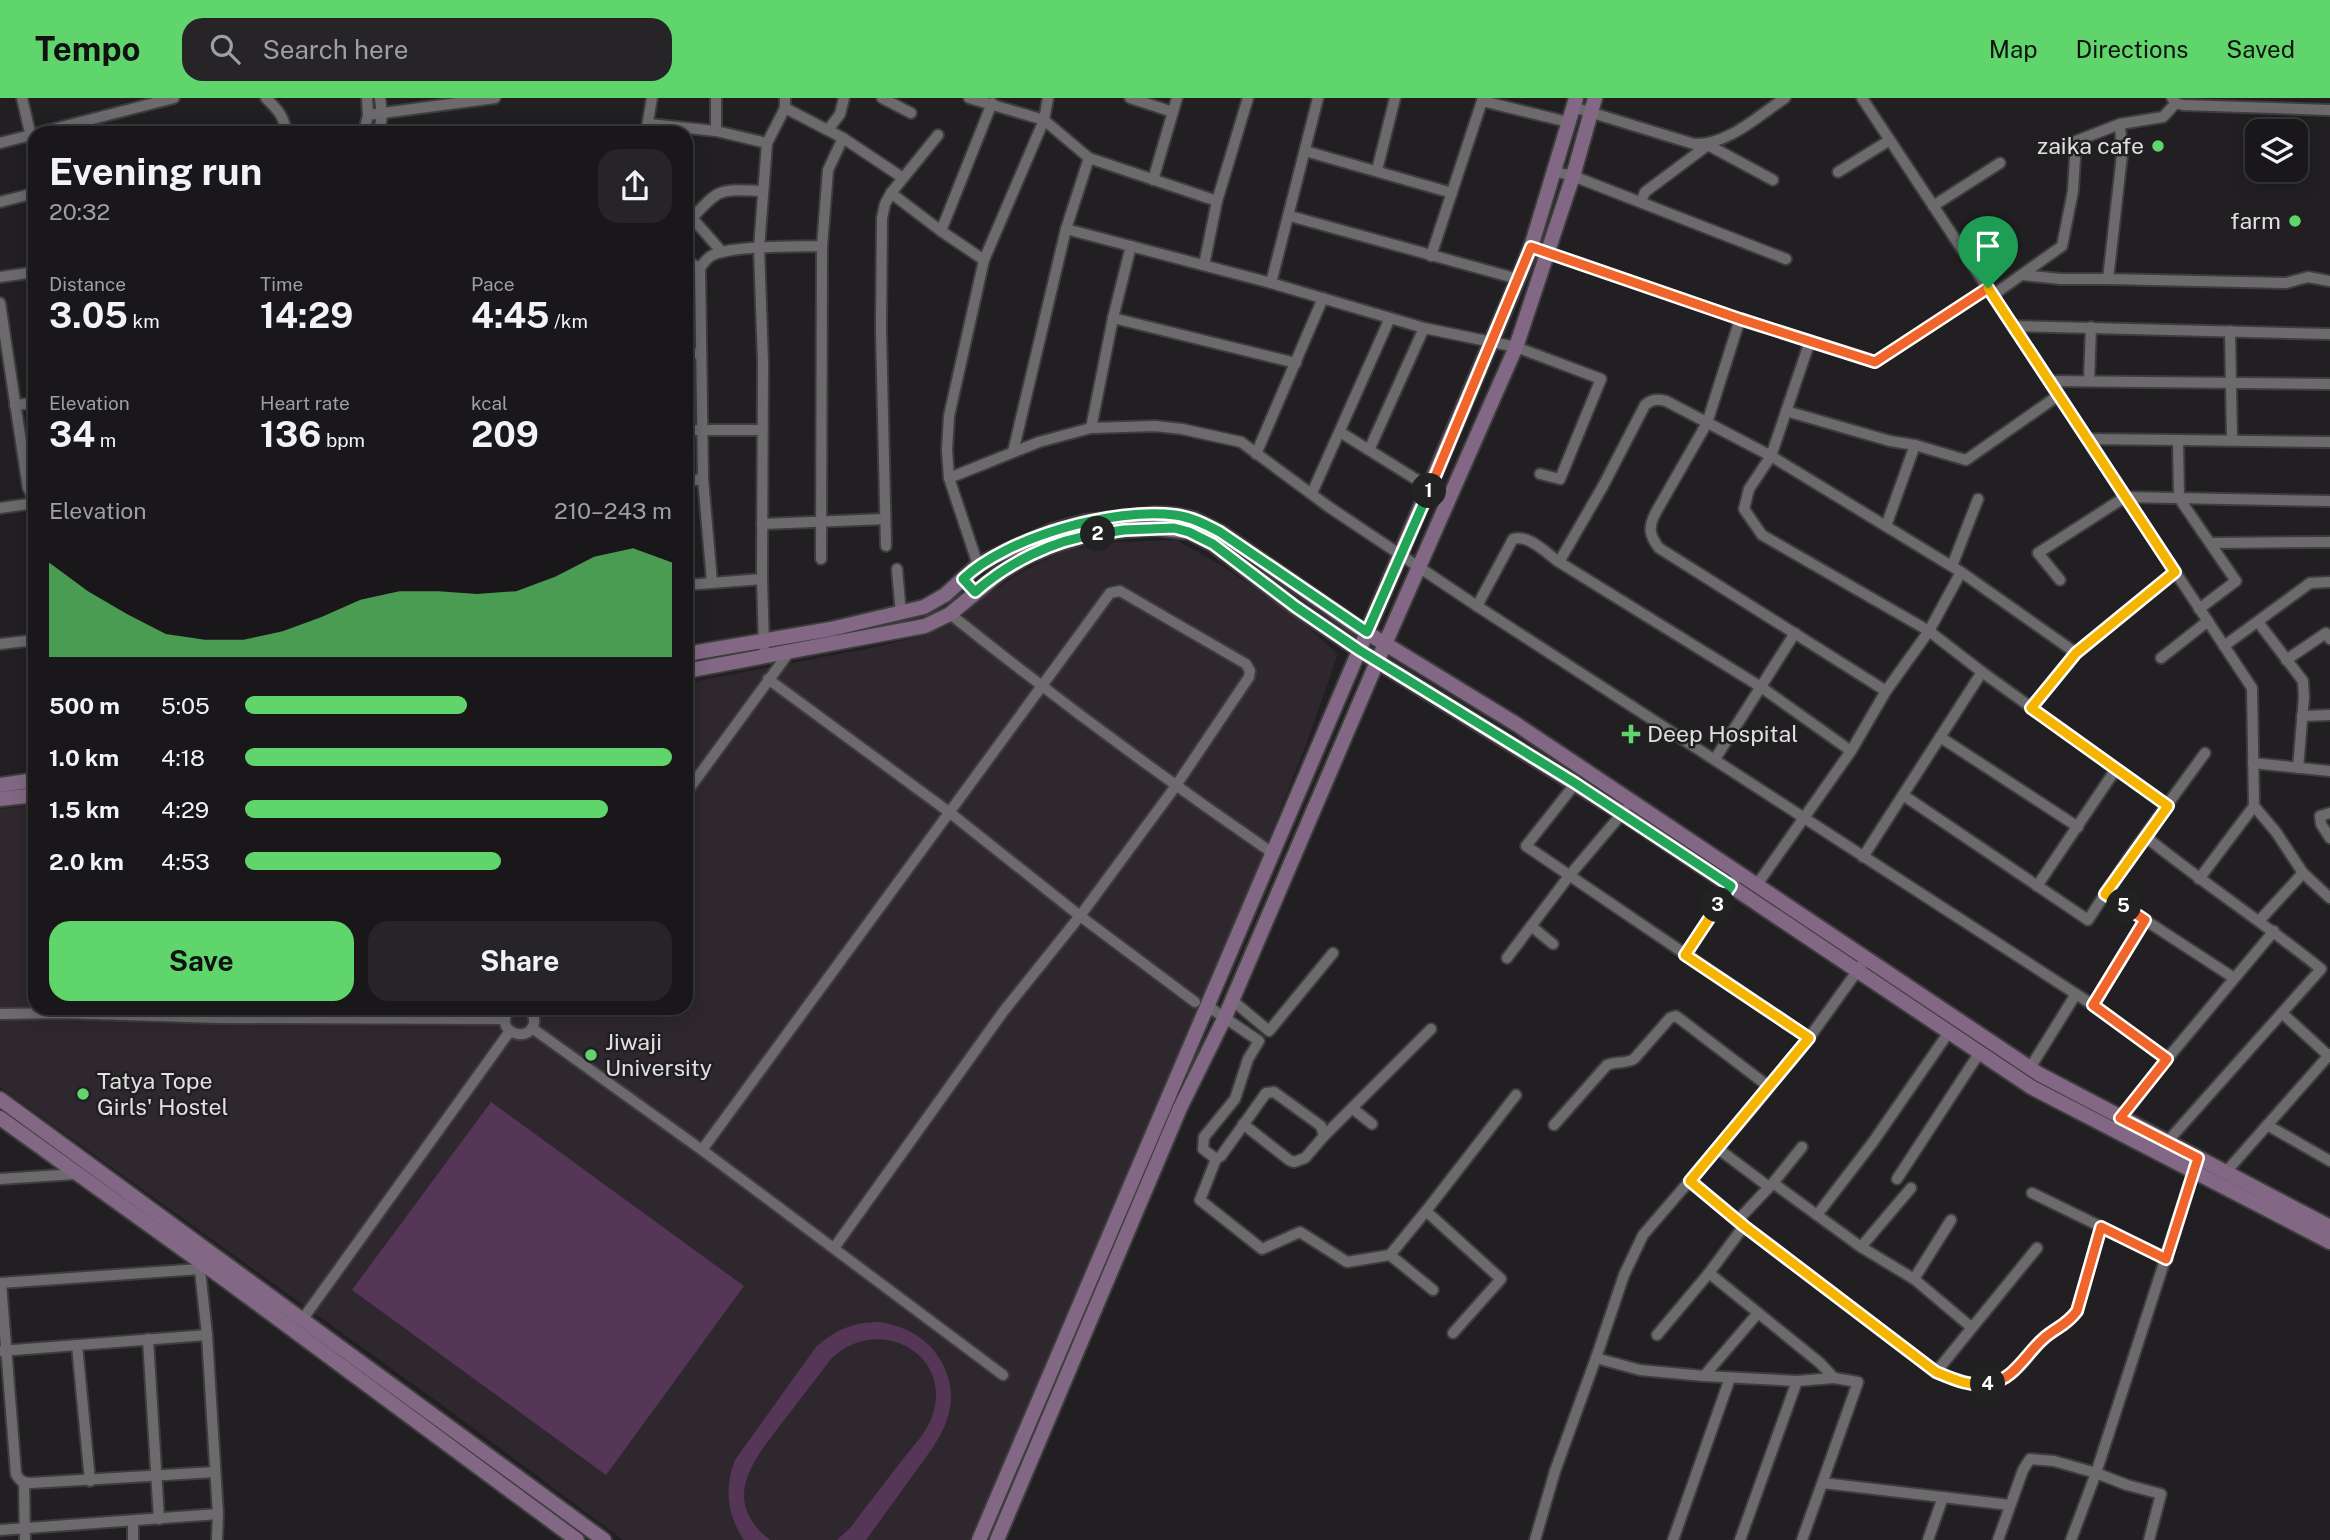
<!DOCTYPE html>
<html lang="en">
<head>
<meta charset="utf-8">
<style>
  :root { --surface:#191719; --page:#262426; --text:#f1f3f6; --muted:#9f9fa2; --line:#373638; --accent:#5fd56b }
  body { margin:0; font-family:"Public Sans",sans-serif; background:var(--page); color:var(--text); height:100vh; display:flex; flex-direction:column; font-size:26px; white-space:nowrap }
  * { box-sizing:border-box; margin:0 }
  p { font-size:23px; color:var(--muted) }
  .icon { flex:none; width:38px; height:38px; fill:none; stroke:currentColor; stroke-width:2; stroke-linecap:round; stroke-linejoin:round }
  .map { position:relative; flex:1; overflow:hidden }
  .sheet { position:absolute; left:28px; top:28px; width:665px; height:889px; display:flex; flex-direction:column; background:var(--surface); border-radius:21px; box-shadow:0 4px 18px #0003,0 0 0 2px var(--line) }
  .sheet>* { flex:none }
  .controls { position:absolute; left:2245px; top:21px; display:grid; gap:14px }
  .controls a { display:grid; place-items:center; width:63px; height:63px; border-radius:14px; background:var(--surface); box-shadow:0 4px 18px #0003,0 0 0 2px var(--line); font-size:35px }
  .pin { position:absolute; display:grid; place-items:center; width:60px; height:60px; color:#fff; margin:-72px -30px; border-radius:50% 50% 50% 0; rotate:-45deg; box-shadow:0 0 7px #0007 }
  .pin .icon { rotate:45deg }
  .km { position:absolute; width:35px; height:35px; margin:-18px; border-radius:50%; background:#222; color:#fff; font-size:19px; line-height:35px; text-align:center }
  .round { display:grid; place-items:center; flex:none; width:74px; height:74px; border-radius:21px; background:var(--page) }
  .summary { display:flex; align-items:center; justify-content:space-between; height:119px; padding:0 21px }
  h1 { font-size:38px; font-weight:700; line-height:52px }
  .figures { display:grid; grid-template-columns:repeat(3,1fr); gap:10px; height:119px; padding:7px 21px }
  .figures div { display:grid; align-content:center }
  .figures b { font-size:35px; font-weight:700 }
  .figures small { font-size:19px; font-weight:400 }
  .figures p { font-size:19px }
  .chart { height:196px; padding:14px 21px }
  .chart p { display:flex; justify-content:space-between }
  .chart svg { width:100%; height:126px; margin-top:7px; fill:var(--accent); opacity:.7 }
  .primary-button { display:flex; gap:14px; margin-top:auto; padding:14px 21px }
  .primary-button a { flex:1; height:80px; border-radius:21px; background:var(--accent); color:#111; font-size:28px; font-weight:700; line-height:80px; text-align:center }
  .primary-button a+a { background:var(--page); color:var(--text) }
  ul { padding:0 21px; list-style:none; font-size:23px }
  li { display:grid; grid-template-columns:112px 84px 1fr; align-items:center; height:52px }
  li i { height:18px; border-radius:9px; background:var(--accent) }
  header { display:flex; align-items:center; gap:42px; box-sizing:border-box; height:98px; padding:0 35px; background:var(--accent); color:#111 }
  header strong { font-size:33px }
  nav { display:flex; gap:38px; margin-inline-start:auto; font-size:24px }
  .search { width:490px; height:63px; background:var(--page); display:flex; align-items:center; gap:18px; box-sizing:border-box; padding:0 24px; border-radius:21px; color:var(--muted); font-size:26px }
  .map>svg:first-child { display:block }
  .built { fill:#2e282e }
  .green { fill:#553657 }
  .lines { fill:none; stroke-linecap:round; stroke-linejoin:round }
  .street-casing { stroke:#3e3d3e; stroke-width:14 }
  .secondary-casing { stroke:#3e3d3e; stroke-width:18 }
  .street { stroke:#6d6a6d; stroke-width:10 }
  .secondary { stroke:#826884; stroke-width:14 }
  .split-1-casing { stroke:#fff; stroke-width:14 }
  .split-2-casing { stroke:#fff; stroke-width:14 }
  .split-3-casing { stroke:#fff; stroke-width:14 }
  .split-4-casing { stroke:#fff; stroke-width:14 }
  .split-5-casing { stroke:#fff; stroke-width:14 }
  .split-6-casing { stroke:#fff; stroke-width:14 }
  .split-1 { stroke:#f0652b; stroke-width:9 }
  .split-2 { stroke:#22a559; stroke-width:9 }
  .split-3 { stroke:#22a559; stroke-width:9 }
  .split-4 { stroke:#f5b400; stroke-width:9 }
  .split-5 { stroke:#f0652b; stroke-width:9 }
  .split-6 { stroke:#f5b400; stroke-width:9 }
  .poi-dot { fill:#5fd56b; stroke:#211f21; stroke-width:2.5 }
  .labels { text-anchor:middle; stroke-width:5; stroke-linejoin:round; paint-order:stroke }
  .poi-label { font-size:23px; fill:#e1e0e1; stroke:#211f21; text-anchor:start }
</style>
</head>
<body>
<header>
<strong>Tempo</strong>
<div class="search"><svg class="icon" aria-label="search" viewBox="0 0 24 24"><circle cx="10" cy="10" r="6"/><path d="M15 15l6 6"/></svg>Search here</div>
<nav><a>Map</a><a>Directions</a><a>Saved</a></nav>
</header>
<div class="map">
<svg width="2330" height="1442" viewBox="0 0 2330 1442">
  <rect width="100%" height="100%" fill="#211f21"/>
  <polygon class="built" points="1176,442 1221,467 1299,521 1338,556 1305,649 1251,786 1127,1089 1026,1314 972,1442 623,1442 445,1309 0,989 0,711 35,707 35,910 686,910 686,585 866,551 923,538 953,525 982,500 1021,474 1065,452 1118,444"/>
  <g class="green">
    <polygon points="491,1004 744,1188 606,1377 352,1192"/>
    <path d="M 879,1224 C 905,1228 927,1239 941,1263 C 967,1310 937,1344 911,1380 C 896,1401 881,1421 866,1442 L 837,1442 L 851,1429 C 868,1406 886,1383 903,1361 C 914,1347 928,1333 933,1316 C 952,1254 877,1216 831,1261 C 816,1281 800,1301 785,1321 C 755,1360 718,1401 770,1442 L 744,1442 C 727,1417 724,1390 735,1362 L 816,1249 C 835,1232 853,1224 879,1224 Z"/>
  </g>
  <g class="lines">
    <g class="street-casing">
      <g id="street">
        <polyline points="22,0 35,56"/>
        <path d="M 266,0 C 277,11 285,19 286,35"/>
        <polyline points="882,0 911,15"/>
        <polyline points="969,0 1044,22 1089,60 1217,103 1204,167"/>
        <polyline points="1130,0 1173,14"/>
        <polyline points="1862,0 2252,590 2254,708 2276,734 2303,775 2330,800"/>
        <polyline points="2172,0 2176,5 2183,7 2330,12"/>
        <polyline points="1482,3 1568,24"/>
        <path d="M 1573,9 L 1694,46 C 1728,47 1758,18 1785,0"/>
        <polyline points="785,10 843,40 903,80"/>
        <polyline points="368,17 495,0"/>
        <polyline points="649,26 716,33 767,45"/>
        <polyline points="2120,26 2122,57 2108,181 2286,185 2308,179 2330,183"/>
        <polyline points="828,32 840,16 844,0"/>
        <polyline points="716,33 716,0"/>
        <polyline points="38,35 174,0"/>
        <polyline points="364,35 368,17 367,0"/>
        <polyline points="379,35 382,17 380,0"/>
        <polyline points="646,35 652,0"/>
        <polyline points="0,45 35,36"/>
        <polyline points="1305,53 1452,95"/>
        <polyline points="1377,72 1395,0"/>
        <polyline points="1552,73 1573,78 1786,161"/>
        <polyline points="1838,74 1890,42"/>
        <polyline points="1153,82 1177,0"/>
        <polyline points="891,95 941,133 984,162"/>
        <polyline points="1217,103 1248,0"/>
        <polyline points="0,104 35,95"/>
        <polyline points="1641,104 1645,94 1708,47 1773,82"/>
        <polyline points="1933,108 2000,65"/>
        <polyline points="686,113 722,154"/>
        <polyline points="1290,118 1518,181"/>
        <path d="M 693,119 C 721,88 721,92 762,93"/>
        <polyline points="1066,131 1271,185 1424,230 1516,249 1601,281 1560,381 1540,376"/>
        <polyline points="941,133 992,5"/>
        <polyline points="1540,152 1740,221 1875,264 1988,190"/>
        <polyline points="1431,158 1483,0"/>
        <polyline points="686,163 700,170"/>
        <polyline points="2022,177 2061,181 2108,181"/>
        <polyline points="0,179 35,174"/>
        <polyline points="1271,185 1318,0"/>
        <polyline points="1993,197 2062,148 2073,93 2076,43 2120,26 2163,19 2176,5"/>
        <polyline points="0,205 28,390 35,403"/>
        <polyline points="1113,220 1296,265"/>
        <path d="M 1740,221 L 1707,325 L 1656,414 C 1648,429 1649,437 1659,450 L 1886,593"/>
        <polyline points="2013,228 2330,236"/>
        <polyline points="2230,233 2232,342"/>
        <polyline points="1810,243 1771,358 1749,391 1744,411 1762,437 1929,533 1982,574 2167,707"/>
        <polyline points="686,256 701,255"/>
        <polyline points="2049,283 2330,286"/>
        <polyline points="2089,283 2091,229"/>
        <polyline points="15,307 35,305"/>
        <polyline points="1786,313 1890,343 1915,347 1886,428"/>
        <polyline points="1091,330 1113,220 1131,148"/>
        <polyline points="686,332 762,332"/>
        <polyline points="1340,334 1430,390"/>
        <polyline points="2087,341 2178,342 2179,400 2236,483 2199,511"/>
        <polyline points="2178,342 2330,344"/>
        <polyline points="1915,347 1966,362 2059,297"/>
        <polyline points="1369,352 1424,230"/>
        <polyline points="1013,354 1066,131 1089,60"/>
        <polyline points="1256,356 1323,200"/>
        <polyline points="949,380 1039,344 1091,330 1155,328 1182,331 1241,344 1329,409 1477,508 2093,907 2167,961"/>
        <polyline points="686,383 703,381"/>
        <polyline points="1312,395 1390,220"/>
        <polyline points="0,410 35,405"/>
        <polyline points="762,426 885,421"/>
        <polyline points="2211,445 2330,444"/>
        <polyline points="886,448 881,232 882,120 885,106 891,95 938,37"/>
        <polyline points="821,461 822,148 828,72 843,40"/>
        <path d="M 1559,464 L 1603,388 L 1645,307 C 1652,301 1657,301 1666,303 L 1771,358 L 1961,474 L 1929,533 L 1886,593 L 1851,653 L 1756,788"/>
        <polyline points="978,467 949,380 947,352 949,318 984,162 1044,22 1048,0"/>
        <polyline points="1952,468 1978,401"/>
        <polyline points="897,471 901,516"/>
        <polyline points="1961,474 2076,555 2175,474"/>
        <polyline points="2060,482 2038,455 2125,399 2330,403"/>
        <path d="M 712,484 L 703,381 L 700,170 C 703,166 706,161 711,158 C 730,147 797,149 822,148"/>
        <polyline points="686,487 762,481"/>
        <path d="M 1477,508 L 1513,441 C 1529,436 1546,455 1559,464 L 1761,589 L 1851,653"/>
        <path d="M 950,516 C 1055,600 1163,680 1274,756"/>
        <polyline points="2258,524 2303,583 2304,599 2298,670"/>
        <polyline points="0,546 35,542"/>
        <polyline points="2224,548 2310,485 2330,484"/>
        <polyline points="764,549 762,481 763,264 759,150 767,45 785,10 785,0"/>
        <polyline points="2161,560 2208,523"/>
        <polyline points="2286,562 2326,535 2330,541"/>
        <polyline points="768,581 949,714 1080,818 1195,904"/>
        <polyline points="2031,610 2076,555"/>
        <polyline points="2302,618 2330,617"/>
        <polyline points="1940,639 2078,729"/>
        <polyline points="1715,661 1795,535"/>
        <polyline points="2253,665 2330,673"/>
        <polyline points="1575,686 1526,748 1809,940"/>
        <polyline points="686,695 790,553"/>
        <polyline points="1903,697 2088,822 2130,758 2205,655"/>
        <polyline points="2330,715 2320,718 2321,726 2330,740"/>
        <path d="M 2146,739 C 2203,785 2264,825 2321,871 L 2167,1044"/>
        <polyline points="1863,759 1982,574"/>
        <polyline points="2199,781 2254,708"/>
        <polyline points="2037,788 2116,671"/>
        <polyline points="2105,796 2234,880"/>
        <polyline points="2259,823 2303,775"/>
        <polyline points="1531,828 1553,846"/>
        <polyline points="1685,857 1739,776"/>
        <polyline points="1507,860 1569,778 1625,712"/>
        <polyline points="1232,902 1269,933 1333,855"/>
        <polyline points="2093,907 2145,822"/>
        <polyline points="1209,909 1259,943 1248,961 1235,1001 1204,1039 1203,1051 1216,1061 1221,1058 1266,995 1274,994 1321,1028 1324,1038"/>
        <path d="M 511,910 C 490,932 529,948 534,925 C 535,918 532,914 528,910"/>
        <polyline points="2282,915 2330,959"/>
        <polyline points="0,916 62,915 219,920 505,921"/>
        <polyline points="532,930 702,1052 1003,1277"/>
        <polyline points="2030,970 2076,896"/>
        <polyline points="1352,1010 1372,1026"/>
        <polyline points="2121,1020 2167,961 2274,833"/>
        <polyline points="1243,1026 1289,1062 1294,1064 1305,1060 1324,1038 1431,931"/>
        <path d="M 1554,1027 L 1607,967 C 1616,963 1625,966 1634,961 L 1670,920 L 1676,918 L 1680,921 L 1768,988"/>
        <polyline points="2267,1027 2330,1063"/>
        <polyline points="1717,1050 1769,1089"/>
        <polyline points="702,1052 1110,495 1120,493 1246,566 1250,573 1249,579 1175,689 1080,818 1003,914 834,1150"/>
        <polyline points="1216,1061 1200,1102 1262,1151 1300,1134 1347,1164 1390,1157"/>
        <polyline points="2225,1075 2330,956"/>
        <polyline points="0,1081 76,1076"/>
        <polyline points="1897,1081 1980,954"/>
        <polyline points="1773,1085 1861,1149 1914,1181 1971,1229"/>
        <polyline points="2032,1095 2167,1161"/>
        <polyline points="1426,1113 1501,1181 1453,1235"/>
        <polyline points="1817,1117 1873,1044 1949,934"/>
        <polyline points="1737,1123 1773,1085 1802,1049"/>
        <polyline points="1744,1128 1936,1274 2037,1150"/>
        <polyline points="1861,1149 1911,1090"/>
        <polyline points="1709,1175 1820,1265 1834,1280"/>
        <polyline points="1914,1181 1951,1122"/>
        <polyline points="0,1185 200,1171"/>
        <path d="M 1,1185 L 16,1376 C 20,1383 23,1385 31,1385 L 215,1374"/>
        <polyline points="1433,1192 1390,1157 1426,1113 1516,997"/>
        <polyline points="302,1222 510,933"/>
        <polyline points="1657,1237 1709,1175 1744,1128 1690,1083"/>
        <polyline points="148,1241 159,1421"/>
        <polyline points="77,1247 90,1383"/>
        <polyline points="0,1253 207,1237"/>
        <path d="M 1936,1274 C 1975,1289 1995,1296 2025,1262 C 2031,1255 2036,1246 2043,1241 C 2056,1229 2066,1228 2077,1213 L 2101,1129"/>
        <polyline points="1704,1278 1758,1215"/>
        <polyline points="24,1385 25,1442"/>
        <polyline points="1823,1385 2010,1407"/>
        <polyline points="0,1432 218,1416 207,1237 199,1163"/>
        <polyline points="133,1442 133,1423"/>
        <polyline points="217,1442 218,1416"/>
        <polyline points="1535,1442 1555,1373 1596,1260"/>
        <polyline points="1673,1442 1730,1280"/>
        <polyline points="1740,1442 1797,1283"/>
        <polyline points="1802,1442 1858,1284 1834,1280 1797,1283 1704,1278 1640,1272 1596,1260 1624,1177 1643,1137 1747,1016 1809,940 1866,861"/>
        <polyline points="1928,1442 1943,1399"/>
        <polyline points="1998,1442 2023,1372 2030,1361 2054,1363 2096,1375 2196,1066"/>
        <polyline points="2071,1442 2096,1375 2127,1387 2161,1396 2149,1442"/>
      </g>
    </g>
    <g class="secondary-casing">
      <g id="secondary">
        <polyline points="686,556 831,531 924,509 945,497 978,467 998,457 1052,433 1085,424 1156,416 1175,417 1194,421 1220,434 1356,528 1516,626 2039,976 2330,1129"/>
        <polyline points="686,573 925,528 950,516 1001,474 1026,459 1057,446 1088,437 1124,432 1156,430 1189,434 1213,446 1295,509 1359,552 1622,715 2031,989 2330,1144"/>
        <polyline points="0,687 35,682"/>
        <polyline points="0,701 35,697"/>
        <polyline points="0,1001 604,1442"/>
        <polyline points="0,1020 220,1178 577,1442"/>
        <polyline points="979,1442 1518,181 1531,149 1576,0"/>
        <polyline points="997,1442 1180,1010 1225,919 1377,564 1516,249 1573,78 1595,0"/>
      </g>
    </g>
    <use href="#street" class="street"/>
    <use href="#secondary" class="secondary"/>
  </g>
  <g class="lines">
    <g class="split-1-casing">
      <polyline id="split-1" points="1429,393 1531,149 1740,221 1875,264 1988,190"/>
    </g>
    <g class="split-2-casing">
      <path id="split-2" d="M 1098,436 C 1053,442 1008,465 975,494 L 963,481 C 1006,439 1115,409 1175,417 C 1191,419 1205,426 1220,434 L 1367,534 L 1429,393"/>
    </g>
    <g class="split-3-casing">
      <polyline id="split-3" points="1098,436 1124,432 1174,430 1189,434 1213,446 1296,509 1359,552 1575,685 1731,788 1718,807"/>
    </g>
    <g class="split-4-casing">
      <path id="split-4" d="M 1718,807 L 1685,857 L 1809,940 L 1690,1083 L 1744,1128 L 1936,1274 C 1953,1281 1970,1289 1988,1286"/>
    </g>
    <g class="split-5-casing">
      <path id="split-5" d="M 1988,1286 C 2014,1282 2025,1257 2043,1241 C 2056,1229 2065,1229 2077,1213 L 2101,1129 L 2166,1161 L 2198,1060 L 2120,1020 L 2167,961 L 2093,907 L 2145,822 L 2124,808"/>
    </g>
    <g class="split-6-casing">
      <polyline id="split-6" points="1988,190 2175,474 2076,555 2031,610 2168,708 2105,796 2124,808"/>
    </g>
    <use href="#split-1" class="split-1"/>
    <use href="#split-2" class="split-2"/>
    <use href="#split-3" class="split-3"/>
    <use href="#split-4" class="split-4"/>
    <use href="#split-5" class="split-5"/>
    <use href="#split-6" class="split-6"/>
  </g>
  <g class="poi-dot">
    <circle cx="2158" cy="48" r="7"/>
    <circle cx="2295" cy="123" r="7"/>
    <path d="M1627.5 625.5h7v7h7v7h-7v7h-7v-7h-7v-7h7z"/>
    <circle cx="591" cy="957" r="7"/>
    <circle cx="83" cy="996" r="7"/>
  </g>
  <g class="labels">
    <g class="poi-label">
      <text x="2144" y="56" text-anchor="end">zaika cafe</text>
      <text x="2281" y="131" text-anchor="end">farm</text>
      <text x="1647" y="644">Deep Hospital</text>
      <text x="605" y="952">Jiwaji<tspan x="605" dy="26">University</tspan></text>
      <text x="97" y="991">Tatya Tope<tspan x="97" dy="26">Girls' Hostel</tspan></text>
    </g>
  </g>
</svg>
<div class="controls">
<a><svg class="icon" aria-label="layers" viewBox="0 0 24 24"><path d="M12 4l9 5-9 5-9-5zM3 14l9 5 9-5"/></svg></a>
</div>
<div class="pin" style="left:1988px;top:190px;background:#1e9e55"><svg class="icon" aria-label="arrive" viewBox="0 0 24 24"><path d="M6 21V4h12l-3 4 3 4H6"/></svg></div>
<b class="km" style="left:1429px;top:393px">1</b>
<b class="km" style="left:1098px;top:436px">2</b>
<b class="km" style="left:1718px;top:807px">3</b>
<b class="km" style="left:1988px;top:1286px">4</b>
<b class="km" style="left:2124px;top:808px">5</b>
<section class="sheet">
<div class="summary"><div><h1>Evening run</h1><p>20:32</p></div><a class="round"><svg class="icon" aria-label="share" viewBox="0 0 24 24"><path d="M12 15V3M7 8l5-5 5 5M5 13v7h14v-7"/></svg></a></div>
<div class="figures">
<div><p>Distance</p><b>3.05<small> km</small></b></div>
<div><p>Time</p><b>14:29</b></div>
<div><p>Pace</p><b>4:45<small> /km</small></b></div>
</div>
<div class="figures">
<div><p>Elevation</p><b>34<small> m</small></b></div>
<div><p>Heart rate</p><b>136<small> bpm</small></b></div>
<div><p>kcal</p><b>209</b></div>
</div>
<div class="chart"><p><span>Elevation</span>210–243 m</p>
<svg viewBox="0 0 160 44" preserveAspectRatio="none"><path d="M0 44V11L10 21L20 29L30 36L40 38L50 38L60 35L70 30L80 24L90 21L100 21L110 22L120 21L130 16L140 9L150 6L160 11V44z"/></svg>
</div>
<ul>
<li><b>500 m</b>5:05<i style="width:52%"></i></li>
<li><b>1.0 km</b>4:18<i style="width:100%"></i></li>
<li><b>1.5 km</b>4:29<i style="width:85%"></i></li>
<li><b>2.0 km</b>4:53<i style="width:60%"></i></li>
</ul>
<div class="primary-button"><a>Save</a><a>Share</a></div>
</section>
</div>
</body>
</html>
